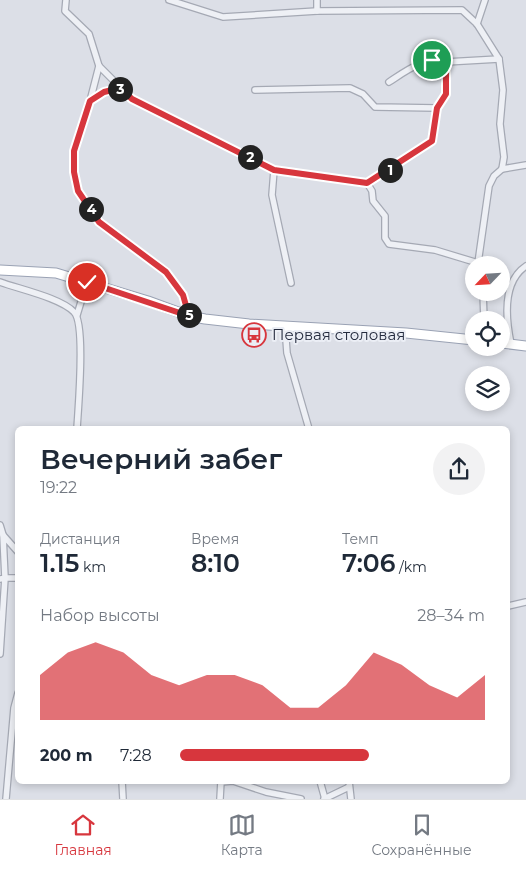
<!DOCTYPE html>
<html lang="ru">
<head>
<meta charset="utf-8">
<style>
  :root { --surface:#fff; --page:#f2f2f3; --text:#1f2937; --muted:#747a83; --line:#e0e1e3; --accent:#d7363d }
  body { margin:0; font-family:Montserrat,sans-serif; background:var(--page); color:var(--text); height:100vh; display:flex; flex-direction:column; font-size:19px; white-space:nowrap }
  * { box-sizing:border-box; margin:0 }
  p { font-size:16px; color:var(--muted) }
  .icon { flex:none; width:28px; height:28px; fill:none; stroke:currentColor; stroke-width:2; stroke-linecap:round; stroke-linejoin:round }
  .map { position:relative; flex:1; overflow:hidden }
  .drawer { position:absolute; left:15px; top:426px; width:495px; height:358px; display:flex; flex-direction:column; background:var(--surface); border-radius:8px; box-shadow:0 2px 8px #0003 }
  .drawer>* { flex:none }
  .needle { width:32px; rotate:245deg }
  .tools { position:absolute; left:465px; top:256px; display:grid; gap:10px }
  .tools a { display:grid; place-items:center; width:45px; height:45px; border-radius:50%; background:var(--surface); box-shadow:0 2px 8px #0003; font-size:25px }
  .pin { position:absolute; display:grid; place-items:center; width:42px; height:42px; color:#fff; margin:-21px; border:2px solid #fff; border-radius:50%; box-shadow:0 1px 5px #0007 }
  .km { position:absolute; width:25px; height:25px; margin:-12px; border-radius:50%; background:#222; color:#fff; font-size:14px; line-height:25px; text-align:center }
  .round { display:grid; place-items:center; flex:none; width:52px; height:52px; border-radius:26px; background:var(--page) }
  .head { display:flex; align-items:center; justify-content:space-between; height:85px; padding:0 25px }
  h1 { font-size:28px; font-weight:600; line-height:38px }
  .figures { display:grid; grid-template-columns:repeat(3,1fr); gap:8px; height:85px; padding:5px 25px }
  .figures div { display:grid; align-content:center }
  .figures b { font-size:25px; font-weight:600 }
  .figures small { font-size:14px; font-weight:400 }
  .figures p { font-size:14px }
  .chart { height:140px; padding:10px 25px }
  .chart p { display:flex; justify-content:space-between }
  .chart svg { width:100%; height:90px; margin-top:5px; fill:var(--accent); opacity:.7 }
  ul { padding:0 25px; list-style:none; font-size:16px }
  li { display:grid; grid-template-columns:80px 60px 1fr; align-items:center; height:38px }
  li i { height:12px; border-radius:6px; background:var(--accent) }
  .menu { display:flex; justify-content:space-around; align-items:center; height:70px; border-top:1px solid var(--line); background:var(--surface); font-size:14px; color:var(--muted) }
  .menu a { display:grid; justify-items:center; gap:2px }
  .menu .active { color:var(--accent) }
  .map>svg:first-child { display:block }
  .lines { fill:none; stroke-linecap:round; stroke-linejoin:round }
  .minor-casing { stroke:#a5a9b4; stroke-width:8 }
  .primary-casing { stroke:#9aa2b4; stroke-width:11 }
  .minor { stroke:#eef0f5; stroke-width:5.5 }
  .primary { stroke:#fff; stroke-width:9 }
  .route-casing { stroke:#fff; stroke-width:10 }
  .route { stroke:#d7363d; stroke-width:6 }
  .labels { text-anchor:middle; stroke-width:4; stroke-linejoin:round; paint-order:stroke }
  .poi-label { font-size:15px; fill:#242b3e; stroke:#ebeef5; text-anchor:start }
</style>
</head>
<body>
<div class="map">
<svg width="526" height="799" viewBox="0 0 526 799">
  <rect width="100%" height="100%" fill="#dcdfe7"/>
  <g class="lines">
    <g class="minor-casing">
      <g id="minor">
        <polyline points="66,0 65,11 89,34 99,66 132,99 274,170 367,183 372,191 373,201 385,216 385,238 389,244 435,250 478,263"/>
        <polyline points="169,0 223,17 317,11 462,10 477,24 499,59 503,90 500,124 504,157 502,169 494,176 489,186 478,263 480,265"/>
        <polyline points="317,0 317,11"/>
        <polyline points="477,24 485,0"/>
        <path d="M 389,82 C 406,71 425,56 446,62"/>
        <polyline points="120,88 104,92 90,101 74,151 74,172 78,191 99,222 166,271 183,295 189,316"/>
        <polyline points="255,90 350,88 363,94 375,107 437,108"/>
        <polyline points="90,101 99,66"/>
        <polyline points="502,169 526,165"/>
        <polyline points="274,170 272,195 291,283"/>
        <polyline points="367,183 432,141 437,108 446,94 446,62 499,59"/>
        <path d="M 0,282 C 19,289 61,298 74,312 C 86,324 78,409 77,429"/>
        <polyline points="483,292 484,320"/>
        <polyline points="77,315 87,282"/>
        <polyline points="285,326 287,353 309,429"/>
        <path d="M 511,344 C 506,320 502,282 526,266"/>
        <polyline points="0,525 3,535"/>
        <polyline points="0,579 5,578 3,535 18,552"/>
        <polyline points="508,606 526,602"/>
        <polyline points="0,654 5,578 18,578"/>
        <polyline points="122,781 123,799"/>
        <polyline points="320,781 325,799"/>
        <polyline points="349,781 351,799"/>
        <polyline points="221,782 233,781 266,792 301,799"/>
        <polyline points="6,799 14,708 18,693"/>
        <polyline points="220,799 221,781"/>
        <polyline points="324,799 349,787"/>
      </g>
    </g>
    <g class="primary-casing">
      <g id="primary">
        <polyline points="0,270 56,273 148,301 189,316 205,319 249,324 406,333 474,340"/>
        <polyline points="501,343 526,346"/>
      </g>
    </g>
    <use href="#minor" class="minor"/>
    <use href="#primary" class="primary"/>
  </g>
  <g class="lines">
    <g class="route-casing">
      <polyline id="route" points="87,282 189,316 183,295 166,272 99,222 78,191 74,172 74,151 90,101 104,92 120,88 132,99 274,170 367,183 432,141 437,108 446,94 446,62 432,60"/>
    </g>
    <use href="#route" class="route"/>
  </g>
  <defs>
    <g id="bus-ring" transform="scale(1.25)"><circle r="9.5" fill="#ebeef5" stroke="#d7363d" stroke-width="1.5"/><path d="M-5-6H5V4H4V6H2V4H-2V6H-4V4H-5ZM-3.5-4V0h7V-4ZM-3.5 1.2v1.5H-2V1.2ZM2 1.2v1.5H3.5V1.2Z" fill="#d7363d"/></g>
  </defs>
  <g fill-rule="evenodd">
    <use href="#bus-ring" x="254" y="335"/>
  </g>
  <g class="labels">
    <g class="poi-label">
      <text x="272" y="340">Первая столовая</text>
    </g>
  </g>
</svg>
<div class="tools">
<a><svg class="needle" viewBox="-14 -14 28 28"><path d="M0-13l5 13h-10z" fill="#e53935"/><path d="M0 13l5-13h-10z" fill="#747a83"/></svg></a>
<a><svg class="icon" aria-label="locate" viewBox="0 0 24 24"><circle cx="12" cy="12" r="6"/><path d="M12 2v4M12 18v4M2 12h4M18 12h4"/></svg></a>
<a><svg class="icon" aria-label="layers" viewBox="0 0 24 24"><path d="M12 4l9 5-9 5-9-5zM3 14l9 5 9-5"/></svg></a>
</div>
<div class="pin" style="left:432px;top:60px;background:#1e9e55"><svg class="icon" aria-label="arrive" viewBox="0 0 24 24"><path d="M6 21V4h12l-3 4 3 4H6"/></svg></div>
<div class="pin" style="left:87px;top:282px;background:#d93025"><svg class="icon" aria-label="check" viewBox="0 0 24 24"><path d="M5 12l5 5 9-10"/></svg></div>
<b class="km" style="left:390px;top:170px">1</b>
<b class="km" style="left:250px;top:157px">2</b>
<b class="km" style="left:120px;top:89px">3</b>
<b class="km" style="left:91px;top:209px">4</b>
<b class="km" style="left:189px;top:315px">5</b>
<section class="drawer">
<div class="head"><div><h1>Вечерний забег</h1><p>19:22</p></div><a class="round"><svg class="icon" aria-label="share" viewBox="0 0 24 24"><path d="M12 15V3M7 8l5-5 5 5M5 13v7h14v-7"/></svg></a></div>
<div class="figures">
<div><p>Дистанция</p><b>1.15<small> km</small></b></div>
<div><p>Время</p><b>8:10</b></div>
<div><p>Темп</p><b>7:06<small> /km</small></b></div>
</div>
<div class="chart"><p><span>Набор высоты</span>28–34 m</p>
<svg viewBox="0 0 160 44" preserveAspectRatio="none"><path d="M0 44V22L10 11L20 6L30 11L40 22L50 27L60 22L70 22L80 27L90 38L100 38L110 27L120 11L130 17L140 27L150 33L160 22V44z"/></svg>
</div>
<ul>
<li><b>200 m</b>7:28<i style="width:62%"></i></li>
</ul>
</section>
</div>
<nav class="menu">
<a class="active"><svg class="icon" aria-label="home" viewBox="0 0 24 24"><path d="M3 11l9-7 9 7M6 9v11h12V9"/></svg>Главная</a>
<a><svg class="icon" aria-label="map" viewBox="0 0 24 24"><path d="M3 6l6-2 6 2 6-2v14l-6 2-6-2-6 2zM9 4v14M15 6v14"/></svg>Карта</a>
<a><svg class="icon" aria-label="saved" viewBox="0 0 24 24"><path d="M7 4h10v16l-5-4-5 4z"/></svg>Сохранённые</a>
</nav>
</body>
</html>
